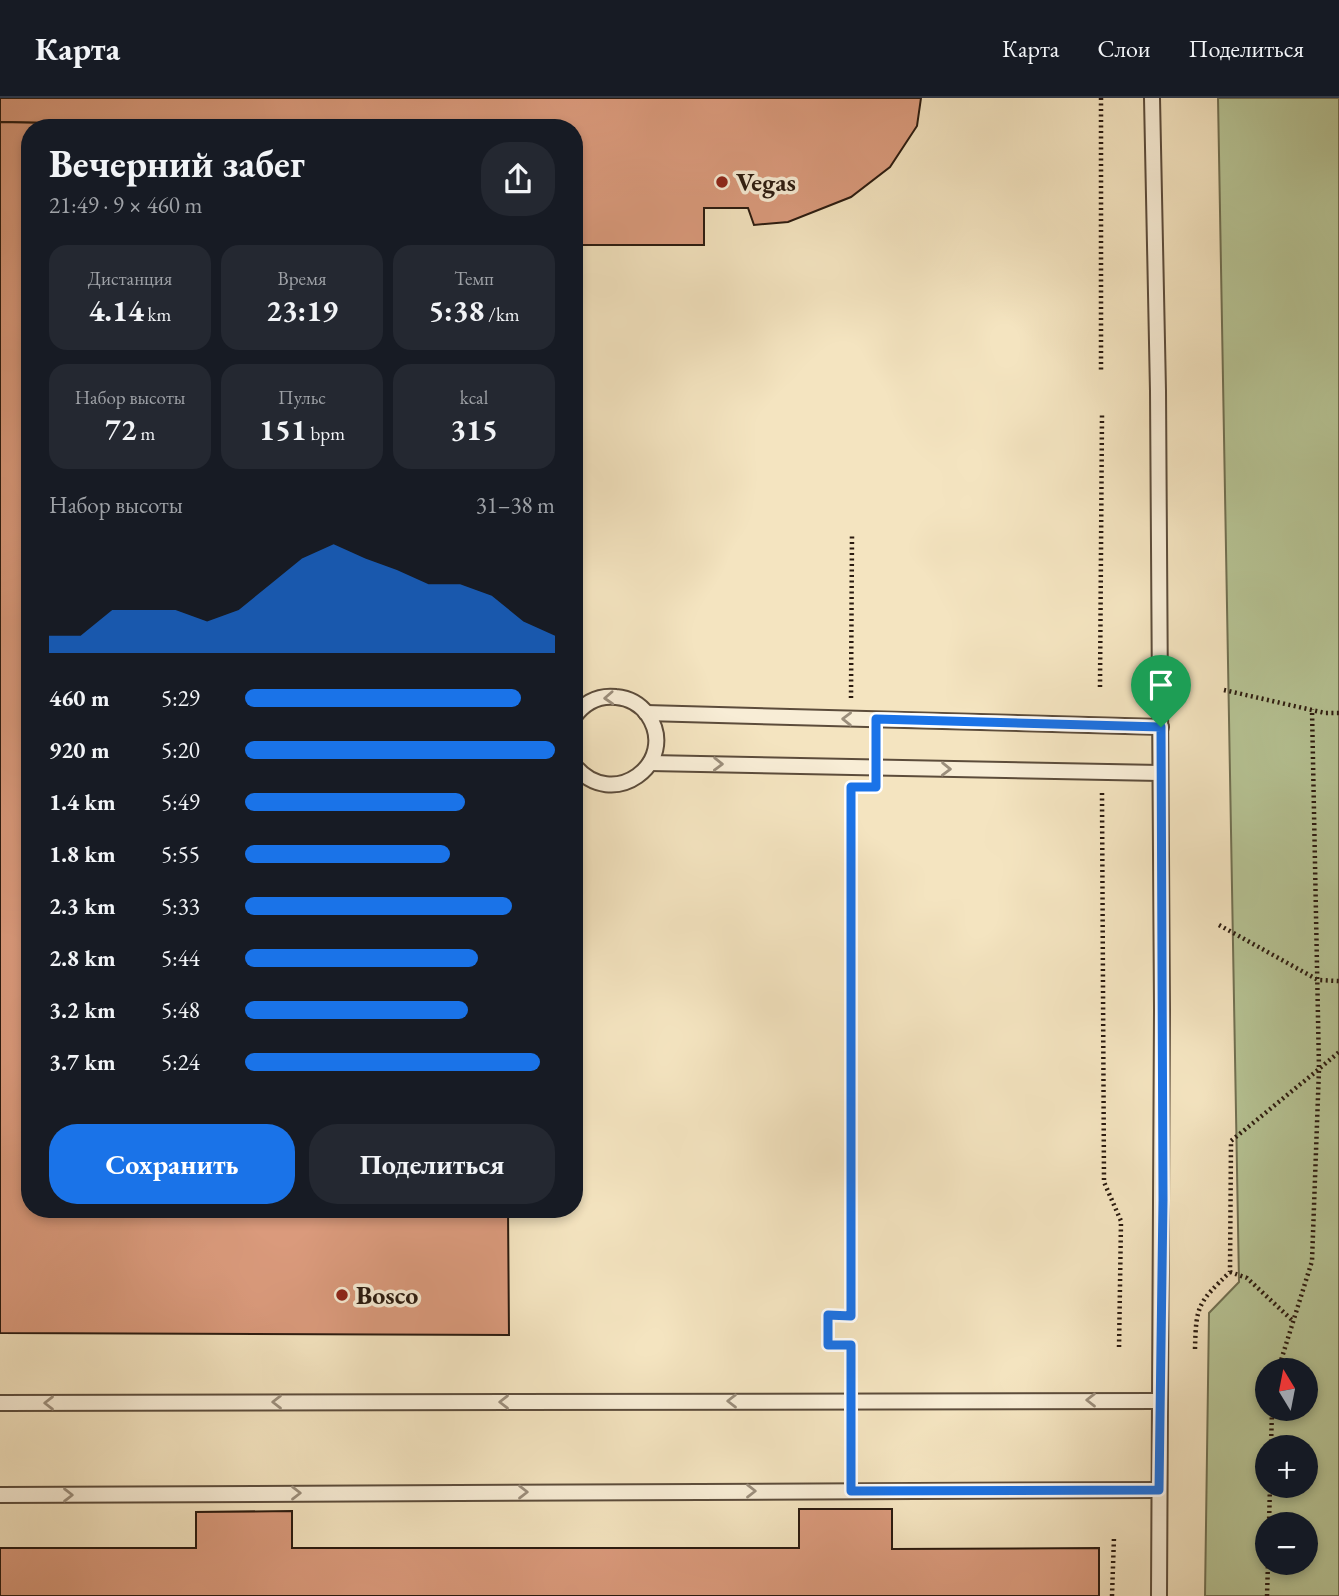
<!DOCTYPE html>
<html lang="ru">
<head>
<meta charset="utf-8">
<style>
  :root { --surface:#171b24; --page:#242831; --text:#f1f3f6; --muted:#9ea1a6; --line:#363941; --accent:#1a73e8 }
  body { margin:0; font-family:"EB Garamond",serif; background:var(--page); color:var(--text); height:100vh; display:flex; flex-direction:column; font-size:26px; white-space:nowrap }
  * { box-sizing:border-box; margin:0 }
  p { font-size:23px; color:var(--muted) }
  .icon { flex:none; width:38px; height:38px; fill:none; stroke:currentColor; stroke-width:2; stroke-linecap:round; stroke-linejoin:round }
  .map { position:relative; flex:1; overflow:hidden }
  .sheet { position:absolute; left:21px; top:21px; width:562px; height:1099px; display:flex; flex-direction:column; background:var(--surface); border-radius:28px; box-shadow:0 4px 10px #0003 }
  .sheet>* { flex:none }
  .needle { width:46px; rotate:350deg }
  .buttons { position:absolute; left:1255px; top:1260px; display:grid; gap:14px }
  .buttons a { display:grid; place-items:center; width:63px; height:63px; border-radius:50%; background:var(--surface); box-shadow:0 4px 10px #0003; font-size:35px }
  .pin { position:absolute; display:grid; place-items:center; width:60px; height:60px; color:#fff; margin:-72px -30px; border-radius:50% 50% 50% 0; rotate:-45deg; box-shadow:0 0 7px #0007 }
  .pin .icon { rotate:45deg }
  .round { display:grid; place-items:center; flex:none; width:74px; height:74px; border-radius:28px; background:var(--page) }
  .summary { display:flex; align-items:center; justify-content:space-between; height:119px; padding:0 28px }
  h1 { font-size:38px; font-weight:700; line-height:52px }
  .figures { display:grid; grid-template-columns:repeat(3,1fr); gap:10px; height:119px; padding:7px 28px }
  .figures div { display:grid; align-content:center; border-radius:18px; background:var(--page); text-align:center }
  .figures b { font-size:30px; font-weight:700 }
  .figures small { font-size:19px; font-weight:400 }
  .figures p { font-size:19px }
  .chart { height:196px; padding:14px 28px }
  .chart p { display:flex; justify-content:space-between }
  .chart svg { width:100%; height:126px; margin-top:7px; fill:var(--accent); opacity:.7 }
  .cta { display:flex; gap:14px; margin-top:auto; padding:14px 28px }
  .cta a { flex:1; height:80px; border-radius:28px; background:var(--accent); color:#fff; font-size:28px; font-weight:700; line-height:80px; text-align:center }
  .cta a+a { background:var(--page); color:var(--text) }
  ul { padding:0 28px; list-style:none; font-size:23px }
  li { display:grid; grid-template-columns:112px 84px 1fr; align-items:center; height:52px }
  li i { height:18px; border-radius:9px; background:var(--accent) }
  header { display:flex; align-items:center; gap:42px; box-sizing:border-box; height:98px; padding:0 35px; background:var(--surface); border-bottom:2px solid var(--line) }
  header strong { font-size:33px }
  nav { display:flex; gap:38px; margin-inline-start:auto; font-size:24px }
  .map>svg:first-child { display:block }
  .green { fill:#b7c596; stroke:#707052; stroke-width:2; fill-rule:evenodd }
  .building { fill:#da9a7c; stroke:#2a1a0f; stroke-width:2 }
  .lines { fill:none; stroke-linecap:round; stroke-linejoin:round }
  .service-casing { stroke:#5c4c3b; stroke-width:18 }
  .path { stroke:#2a1a0f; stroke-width:4.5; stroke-dasharray:2 3.5; stroke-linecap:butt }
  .service { stroke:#f8edd6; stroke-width:14 }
  .oneway { stroke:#9b8e7c }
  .route-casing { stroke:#fff; stroke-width:14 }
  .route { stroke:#1a73e8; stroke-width:9 }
  .poi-dot { fill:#8f2418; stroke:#f8edd6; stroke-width:2.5 }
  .labels { text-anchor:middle; stroke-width:7; stroke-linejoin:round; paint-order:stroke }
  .poi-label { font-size:26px; font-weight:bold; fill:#2a1a0f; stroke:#f8edd6; text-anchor:start }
</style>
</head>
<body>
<header>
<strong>Карта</strong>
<nav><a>Карта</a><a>Слои</a><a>Поделиться</a></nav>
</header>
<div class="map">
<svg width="1339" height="1498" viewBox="0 0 1339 1498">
  <rect width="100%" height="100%" fill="#f4e4c0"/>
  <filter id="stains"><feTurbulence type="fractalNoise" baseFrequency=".00286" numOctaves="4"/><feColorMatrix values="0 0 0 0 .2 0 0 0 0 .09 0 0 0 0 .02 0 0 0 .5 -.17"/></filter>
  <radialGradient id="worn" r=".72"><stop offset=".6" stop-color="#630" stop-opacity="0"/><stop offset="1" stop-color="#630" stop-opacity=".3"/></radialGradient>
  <path class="green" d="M 1218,0 L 1339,0 L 1339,1498 L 1205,1498 L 1209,1215 L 1239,1184 ZM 1267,1272 L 1306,1272 L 1306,1311 L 1267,1311 ZM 1267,1349 L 1306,1349 L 1306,1388 L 1267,1388 ZM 1267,1426 L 1306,1426 L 1306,1465 L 1267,1465 Z"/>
  <g class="building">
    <polygon points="0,0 921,0 917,28 890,69 851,99 788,124 754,127 748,110 704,110 704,147 574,147 574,30 296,30 0,24"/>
    <polygon points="0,24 296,30 30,30 30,1111 508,1111 509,1237 0,1235"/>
    <polygon points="799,1411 892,1411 892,1451 1099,1450 1099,1498 0,1498 0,1450 196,1450 196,1414 292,1413 292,1450 799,1450"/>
  </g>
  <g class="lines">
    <g class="service-casing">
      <g id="service">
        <polyline points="1152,0 1158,293 1162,911 1159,1498"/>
        <polyline points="646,615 1161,629"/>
        <path d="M 574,619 C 584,605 598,597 616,599 C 629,600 640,606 648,617 C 680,665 612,715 574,667"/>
        <polyline points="650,665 1160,675"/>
        <polyline points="0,1305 1159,1303"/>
        <polyline points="0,1397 1159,1392"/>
      </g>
    </g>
    <g class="path">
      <polyline points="1101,0 1101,272"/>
      <polyline points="1100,589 1102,316"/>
      <polyline points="1224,592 1325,615 1339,615"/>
      <polyline points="851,600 852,436"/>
      <polyline points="1102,695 1104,1084 1121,1123 1119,1251"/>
      <polyline points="1219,827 1318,882 1339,883"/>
      <polyline points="1230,1174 1247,1180 1293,1223"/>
      <path d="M 1195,1251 C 1196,1207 1198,1205 1230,1174 L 1231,1043 L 1319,971 L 1312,611"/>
      <polyline points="1278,1272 1312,1163 1319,971 1339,954"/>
      <polyline points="851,1282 851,1247 828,1247 828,1217 851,1218 851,692"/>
      <polyline points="851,1325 851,1373"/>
      <polyline points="1271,1349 1272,1311"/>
      <polyline points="1269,1426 1270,1388"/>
      <polyline points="1112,1498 1114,1439"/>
      <polyline points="1267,1498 1268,1465"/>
    </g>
    <use href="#service" class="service"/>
  </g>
  <defs><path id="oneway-chevron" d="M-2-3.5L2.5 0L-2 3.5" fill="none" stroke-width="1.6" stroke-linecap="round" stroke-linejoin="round" transform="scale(1.75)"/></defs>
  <g class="oneway">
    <use href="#oneway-chevron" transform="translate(609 600) rotate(177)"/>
    <use href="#oneway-chevron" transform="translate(847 621) rotate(-179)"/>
    <use href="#oneway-chevron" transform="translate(718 666) rotate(1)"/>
    <use href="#oneway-chevron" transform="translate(946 671) rotate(1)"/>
    <use href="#oneway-chevron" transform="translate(1091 1302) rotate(180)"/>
    <use href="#oneway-chevron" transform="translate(732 1303) rotate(180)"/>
    <use href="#oneway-chevron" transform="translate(277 1304) rotate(180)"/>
    <use href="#oneway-chevron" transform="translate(504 1304) rotate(180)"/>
    <use href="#oneway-chevron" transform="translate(49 1305) rotate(180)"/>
    <use href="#oneway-chevron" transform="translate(751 1393)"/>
    <use href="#oneway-chevron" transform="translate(523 1394)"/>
    <use href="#oneway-chevron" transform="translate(296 1395)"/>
    <use href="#oneway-chevron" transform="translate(68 1397)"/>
  </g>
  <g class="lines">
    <g class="route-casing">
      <polygon id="route" points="876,621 1161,629 1163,1102 1159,1392 851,1393 851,1247 828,1247 828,1217 851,1218 851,689 876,689"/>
    </g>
    <use href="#route" class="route"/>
  </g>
  <g class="poi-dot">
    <circle cx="722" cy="84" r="7"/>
    <circle cx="342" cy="1197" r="7"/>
  </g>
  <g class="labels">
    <g class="poi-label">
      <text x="736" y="93">Vegas</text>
      <text x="356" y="1206">Bosco</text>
    </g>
  </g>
  <rect width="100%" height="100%" filter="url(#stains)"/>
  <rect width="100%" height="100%" fill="url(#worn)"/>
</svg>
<div class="buttons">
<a><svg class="needle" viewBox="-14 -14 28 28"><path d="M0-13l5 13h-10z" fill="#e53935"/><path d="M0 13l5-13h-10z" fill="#9ea1a6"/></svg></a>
<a>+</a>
<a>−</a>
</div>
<div class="pin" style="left:1161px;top:629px;background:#1e9e55"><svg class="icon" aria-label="arrive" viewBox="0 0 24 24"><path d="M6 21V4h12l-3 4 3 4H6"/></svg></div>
<section class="sheet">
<div class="summary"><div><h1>Вечерний забег</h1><p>21:49 · 9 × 460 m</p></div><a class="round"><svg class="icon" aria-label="share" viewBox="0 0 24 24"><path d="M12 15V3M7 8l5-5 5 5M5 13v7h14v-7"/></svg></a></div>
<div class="figures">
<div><p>Дистанция</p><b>4.14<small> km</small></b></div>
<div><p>Время</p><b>23:19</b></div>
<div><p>Темп</p><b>5:38<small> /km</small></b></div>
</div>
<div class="figures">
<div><p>Набор высоты</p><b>72<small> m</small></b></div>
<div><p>Пульс</p><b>151<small> bpm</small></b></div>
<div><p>kcal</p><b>315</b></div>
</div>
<div class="chart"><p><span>Набор высоты</span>31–38 m</p>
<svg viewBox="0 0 160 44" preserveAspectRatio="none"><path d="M0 44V38L10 38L20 29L30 29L40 29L50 33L60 29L70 20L80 11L90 6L100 11L110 15L120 20L130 20L140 24L150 33L160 38V44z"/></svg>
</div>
<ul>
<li><b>460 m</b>5:29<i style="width:89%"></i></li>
<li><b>920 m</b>5:20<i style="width:100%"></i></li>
<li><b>1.4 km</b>5:49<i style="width:71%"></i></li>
<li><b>1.8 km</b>5:55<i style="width:66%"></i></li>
<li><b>2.3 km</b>5:33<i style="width:86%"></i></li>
<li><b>2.8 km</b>5:44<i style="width:75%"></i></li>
<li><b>3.2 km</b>5:48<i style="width:72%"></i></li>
<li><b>3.7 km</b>5:24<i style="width:95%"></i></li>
</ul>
<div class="cta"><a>Сохранить</a><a>Поделиться</a></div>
</section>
</div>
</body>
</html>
